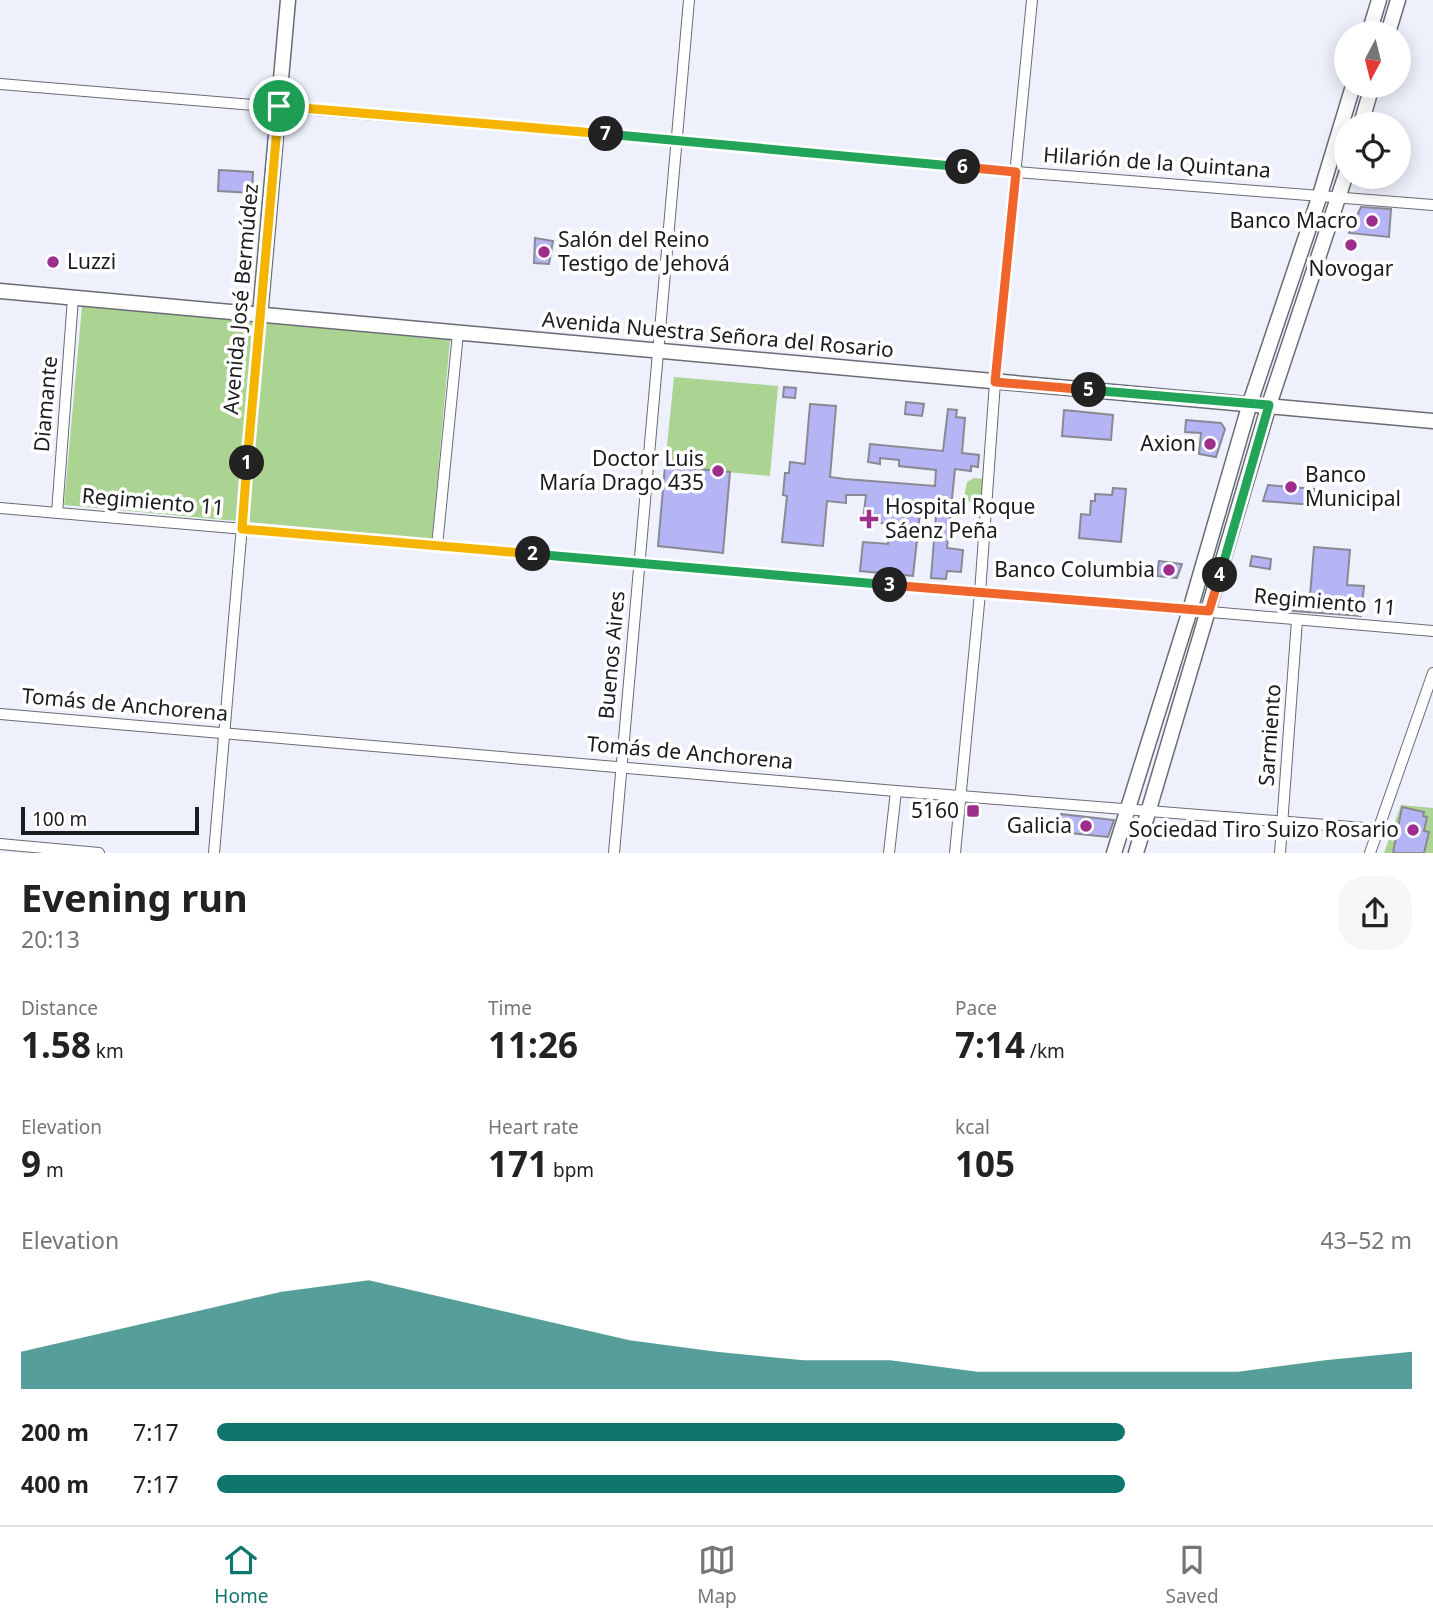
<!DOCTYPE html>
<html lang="en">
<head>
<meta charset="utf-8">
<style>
  :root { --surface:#fff; --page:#f6f6f6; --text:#222; --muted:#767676; --line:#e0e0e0; --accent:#0f766e }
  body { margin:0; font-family:"Noto Sans",sans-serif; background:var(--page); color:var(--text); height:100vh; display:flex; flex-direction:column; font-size:26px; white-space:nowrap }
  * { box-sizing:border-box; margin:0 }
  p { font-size:23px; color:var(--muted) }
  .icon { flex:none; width:38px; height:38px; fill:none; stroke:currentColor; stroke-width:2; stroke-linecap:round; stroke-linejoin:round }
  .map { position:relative; height:853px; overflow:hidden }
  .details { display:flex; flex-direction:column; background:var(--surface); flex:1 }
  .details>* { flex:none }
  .needle { width:46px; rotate:187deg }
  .fabs { position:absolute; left:1334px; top:21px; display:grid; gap:14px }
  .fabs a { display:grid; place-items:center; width:77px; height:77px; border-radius:50%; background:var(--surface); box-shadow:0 4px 18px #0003; font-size:35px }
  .scale { position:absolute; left:21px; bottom:18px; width:178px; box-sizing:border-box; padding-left:7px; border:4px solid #1a1b1f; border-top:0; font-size:19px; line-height:24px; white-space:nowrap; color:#1a1b1f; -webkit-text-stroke:5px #fff; paint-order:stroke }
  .pin { position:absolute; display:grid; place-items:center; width:60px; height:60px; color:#fff; margin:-30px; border:4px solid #fff; border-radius:50%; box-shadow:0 2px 7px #0007 }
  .km { position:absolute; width:35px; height:35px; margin:-18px; border-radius:50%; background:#222; color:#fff; font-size:19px; line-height:35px; text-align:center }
  .round { display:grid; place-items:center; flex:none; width:74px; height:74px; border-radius:28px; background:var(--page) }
  .summary { display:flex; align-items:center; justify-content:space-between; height:119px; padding:0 21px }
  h1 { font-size:38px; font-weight:700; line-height:52px }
  .figures { display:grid; grid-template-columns:repeat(3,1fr); gap:10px; height:119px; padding:7px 21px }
  .figures div { display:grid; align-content:center }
  .figures b { font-size:35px; font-weight:700 }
  .figures small { font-size:19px; font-weight:400 }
  .figures p { font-size:19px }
  .chart { height:196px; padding:14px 21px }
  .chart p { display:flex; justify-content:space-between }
  .chart svg { width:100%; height:126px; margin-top:7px; fill:var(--accent); opacity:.7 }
  ul { padding:0 21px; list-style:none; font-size:23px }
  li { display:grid; grid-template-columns:112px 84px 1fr; align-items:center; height:52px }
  li i { height:18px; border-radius:9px; background:var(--accent) }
  .tab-bar { display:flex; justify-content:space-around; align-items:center; height:98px; border-top:2px solid var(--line); background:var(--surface); font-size:19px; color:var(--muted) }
  .tab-bar a { display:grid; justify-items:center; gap:4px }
  .tab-bar .selected { color:var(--accent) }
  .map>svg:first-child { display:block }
  .green { fill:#abd392 }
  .building { fill:#b5b4f4; stroke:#898993; stroke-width:2 }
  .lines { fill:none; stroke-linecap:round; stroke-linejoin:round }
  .street-casing { stroke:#696c75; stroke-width:12 }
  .secondary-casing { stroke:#696c75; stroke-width:17 }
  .street { stroke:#fff; stroke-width:10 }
  .secondary { stroke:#fff; stroke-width:14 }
  .split-1-casing { stroke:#fff; stroke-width:14 }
  .split-2-casing { stroke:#fff; stroke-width:14 }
  .split-3-casing { stroke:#fff; stroke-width:14 }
  .split-4-casing { stroke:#fff; stroke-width:14 }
  .split-5-casing { stroke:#fff; stroke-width:14 }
  .split-6-casing { stroke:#fff; stroke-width:14 }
  .split-7-casing { stroke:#fff; stroke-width:14 }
  .split-8-casing { stroke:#fff; stroke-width:14 }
  .split-1 { stroke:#f5b400; stroke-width:9 }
  .split-2 { stroke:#f5b400; stroke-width:9 }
  .split-3 { stroke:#22a559; stroke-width:9 }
  .split-4 { stroke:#f0652b; stroke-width:9 }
  .split-5 { stroke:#22a559; stroke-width:9 }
  .split-6 { stroke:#f0652b; stroke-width:9 }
  .split-7 { stroke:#22a559; stroke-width:9 }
  .split-8 { stroke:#f5b400; stroke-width:9 }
  .poi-dot { fill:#9d2e8c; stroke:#fff; stroke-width:2.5 }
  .labels { text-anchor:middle; stroke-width:7; stroke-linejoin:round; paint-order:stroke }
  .street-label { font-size:21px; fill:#1a1b1f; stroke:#fff }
  .poi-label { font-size:21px; fill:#1a1b1f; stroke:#fff; text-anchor:end }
</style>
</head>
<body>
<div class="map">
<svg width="1433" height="853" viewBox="0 0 1433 853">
  <rect width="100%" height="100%" fill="#eef1fc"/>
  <g class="green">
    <polygon points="82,306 450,340 432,539 64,505"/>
    <polygon points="674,377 778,386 770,476 665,466"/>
    <polygon points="974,478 984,479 982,505 972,504 964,497 967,482"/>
    <polygon points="1401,805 1433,808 1433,853 1384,853"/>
  </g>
  <g class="building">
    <polygon points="219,170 253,172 252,193 218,191"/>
    <polygon points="1361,207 1391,209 1389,237 1349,233"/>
    <polygon points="535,238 553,241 549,264 534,263"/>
    <polygon points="784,387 796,388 795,398 783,397"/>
    <polygon points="906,402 924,404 922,416 905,414"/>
    <polygon points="810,404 836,406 830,477 845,479 935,486 936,470 899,466 899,460 880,458 880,464 868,462 870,444 943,451 948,409 957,410 956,417 965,418 962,453 979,455 978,467 971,466 971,471 955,469 947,548 963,550 961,572 947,571 946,579 931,578 936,515 920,513 913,576 860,571 863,542 888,544 890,524 863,521 866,495 846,495 846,503 827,501 823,546 782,542 787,496 783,495 785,473 789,473 790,462 805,464"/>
    <polygon points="1064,410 1113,415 1111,440 1062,436"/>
    <polygon points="1186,420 1221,423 1225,429 1216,457 1199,454 1201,433 1185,432"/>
    <polygon points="665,466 730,472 723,553 658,546"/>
    <polygon points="1268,485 1314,489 1313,505 1263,501"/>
    <polygon points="1113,488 1126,489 1121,542 1079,538 1081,514 1090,515 1091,501 1095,501 1095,494 1112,495"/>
    <polygon points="1314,547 1350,550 1347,585 1364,586 1361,616 1293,611 1294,594 1310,596"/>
    <polygon points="1252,556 1271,559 1270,569 1250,566"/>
    <polygon points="1159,561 1182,564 1177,578 1157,576"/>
    <polygon points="1402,807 1424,812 1423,816 1427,817 1424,831 1429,832 1424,853 1393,853"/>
    <polygon points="1061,814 1114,820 1108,837 1060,832"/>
  </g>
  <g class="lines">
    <g class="street-casing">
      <g id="street">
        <polyline points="0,84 677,140 1016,172 1433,205"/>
        <polyline points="0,508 1433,631"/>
        <polyline points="57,513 73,298"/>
        <polyline points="437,546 458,333"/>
        <polyline points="0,714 896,791 1377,829"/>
        <polyline points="0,844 99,853"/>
        <polyline points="214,853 260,315"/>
        <polyline points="614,853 689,0"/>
        <polyline points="889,853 896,791"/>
        <polyline points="955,853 980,593 995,382 1032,0"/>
        <polyline points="1280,853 1297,620"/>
        <polyline points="1370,853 1433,673"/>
      </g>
    </g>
    <g class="secondary-casing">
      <g id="secondary">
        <polyline points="1369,33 1379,0"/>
        <polyline points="1388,33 1398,0"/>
        <polyline points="1361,124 1372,86"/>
        <polyline points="0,291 1433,421"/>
        <polyline points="260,315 288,0"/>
        <polyline points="1114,853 1190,610 1250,403 1320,195 1353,86"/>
        <polyline points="1136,853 1269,405 1346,174"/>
      </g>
    </g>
    <use href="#street" class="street"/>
    <use href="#secondary" class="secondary"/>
  </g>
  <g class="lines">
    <g class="split-1-casing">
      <polyline id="split-1" points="247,463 279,106"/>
    </g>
    <g class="split-2-casing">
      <polyline id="split-2" points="247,463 242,529 533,554"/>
    </g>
    <g class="split-3-casing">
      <polyline id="split-3" points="533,554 890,585"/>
    </g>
    <g class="split-4-casing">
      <polyline id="split-4" points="890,585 1209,611 1220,575"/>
    </g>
    <g class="split-5-casing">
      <polyline id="split-5" points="1089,390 1269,405 1220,575"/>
    </g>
    <g class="split-6-casing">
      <polyline id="split-6" points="963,167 1016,172 995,382 1089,390"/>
    </g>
    <g class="split-7-casing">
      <polyline id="split-7" points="606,134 963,167"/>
    </g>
    <g class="split-8-casing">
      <polyline id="split-8" points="279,106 606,134"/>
    </g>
    <use href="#split-1" class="split-1"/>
    <use href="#split-2" class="split-2"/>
    <use href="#split-3" class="split-3"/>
    <use href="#split-4" class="split-4"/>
    <use href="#split-5" class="split-5"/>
    <use href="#split-6" class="split-6"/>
    <use href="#split-7" class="split-7"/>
    <use href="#split-8" class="split-8"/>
  </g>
  <g class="poi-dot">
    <circle cx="1372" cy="221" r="7"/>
    <circle cx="1351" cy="245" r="7"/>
    <circle cx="544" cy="252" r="7"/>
    <circle cx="53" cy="262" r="7"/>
    <circle cx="1210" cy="444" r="7"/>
    <circle cx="718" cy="471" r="7"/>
    <circle cx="1291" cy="487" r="7"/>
    <path d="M865.5 508.5h7v7h7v7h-7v7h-7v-7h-7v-7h7z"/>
    <circle cx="1169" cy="570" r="7"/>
    <rect x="966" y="804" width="14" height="14" rx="3.5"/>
    <circle cx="1086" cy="826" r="7"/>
    <circle cx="1413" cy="830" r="7"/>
  </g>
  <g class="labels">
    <g class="street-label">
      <text transform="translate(1157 163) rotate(4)" y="7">Hilarión de la Quintana</text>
      <text transform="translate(241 299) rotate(-85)" y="7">Avenida José Bermúdez</text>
      <text transform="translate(718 335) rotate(5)" y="7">Avenida Nuestra Señora del Rosario</text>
      <text transform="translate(46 404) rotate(-85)" y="7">Diamante</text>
      <text transform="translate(153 502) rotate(5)" y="7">Regimiento 11</text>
      <text transform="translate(1325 602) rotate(5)" y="7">Regimiento 11</text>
      <text transform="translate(612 655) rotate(-85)" y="7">Buenos Aires</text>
      <text transform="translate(125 705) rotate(5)" y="7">Tomás de Anchorena</text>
      <text transform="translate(1270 735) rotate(-86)" y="7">Sarmiento</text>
      <text transform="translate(690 753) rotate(5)" y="7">Tomás de Anchorena</text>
    </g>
    <g class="poi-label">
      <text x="1358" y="228">Banco Macro</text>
      <text x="558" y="247" text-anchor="start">Salón del Reino<tspan x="558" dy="24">Testigo de Jehová</tspan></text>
      <text x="67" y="269" text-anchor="start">Luzzi</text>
      <text x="1351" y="276" text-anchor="middle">Novogar</text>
      <text x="1196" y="451">Axion</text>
      <text x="704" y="466">Doctor Luis<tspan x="704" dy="24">María Drago 435</tspan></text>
      <text x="1305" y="482" text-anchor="start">Banco<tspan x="1305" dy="24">Municipal</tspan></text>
      <text x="885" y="514" text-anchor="start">Hospital Roque<tspan x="885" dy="24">Sáenz Peña</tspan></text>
      <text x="1155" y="577">Banco Columbia</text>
      <text x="959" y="818">5160</text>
      <text x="1072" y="833">Galicia</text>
      <text x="1399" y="837">Sociedad Tiro Suizo Rosario</text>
    </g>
  </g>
</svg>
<div class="fabs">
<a><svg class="needle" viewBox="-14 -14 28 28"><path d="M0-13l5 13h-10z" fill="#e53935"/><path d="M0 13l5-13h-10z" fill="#767676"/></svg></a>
<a><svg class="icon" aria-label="locate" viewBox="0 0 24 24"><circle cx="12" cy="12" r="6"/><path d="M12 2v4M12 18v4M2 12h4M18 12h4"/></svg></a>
</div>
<div class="scale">100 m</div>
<div class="pin" style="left:279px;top:106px;background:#1e9e55"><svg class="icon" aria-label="arrive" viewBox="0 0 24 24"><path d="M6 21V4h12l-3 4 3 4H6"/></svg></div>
<b class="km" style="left:247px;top:463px">1</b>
<b class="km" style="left:533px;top:554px">2</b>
<b class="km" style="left:890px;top:585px">3</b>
<b class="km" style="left:1220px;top:575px">4</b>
<b class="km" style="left:1089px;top:390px">5</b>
<b class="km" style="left:963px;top:167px">6</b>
<b class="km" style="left:606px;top:134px">7</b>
</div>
<section class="details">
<div class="summary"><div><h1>Evening run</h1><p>20:13</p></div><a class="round"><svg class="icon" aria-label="share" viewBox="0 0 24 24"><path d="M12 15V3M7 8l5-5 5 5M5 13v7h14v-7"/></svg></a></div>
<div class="figures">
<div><p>Distance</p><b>1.58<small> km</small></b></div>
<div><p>Time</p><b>11:26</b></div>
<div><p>Pace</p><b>7:14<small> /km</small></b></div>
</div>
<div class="figures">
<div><p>Elevation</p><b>9<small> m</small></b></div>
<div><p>Heart rate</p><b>171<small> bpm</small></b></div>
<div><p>kcal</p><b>105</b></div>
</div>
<div class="chart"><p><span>Elevation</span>43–52 m</p>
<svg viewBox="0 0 160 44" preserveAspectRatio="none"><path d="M0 44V31L10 24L20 17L30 10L40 6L50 13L60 20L70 27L80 31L90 34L100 34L110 38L120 38L130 38L140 38L150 34L160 31V44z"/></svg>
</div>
<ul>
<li><b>200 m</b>7:17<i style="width:76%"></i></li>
<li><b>400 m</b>7:17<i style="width:76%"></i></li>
</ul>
</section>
<nav class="tab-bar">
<a class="selected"><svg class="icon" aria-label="home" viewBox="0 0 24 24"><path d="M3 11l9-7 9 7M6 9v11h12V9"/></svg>Home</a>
<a><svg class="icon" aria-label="map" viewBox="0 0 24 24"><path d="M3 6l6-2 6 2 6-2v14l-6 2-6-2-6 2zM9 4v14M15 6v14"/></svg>Map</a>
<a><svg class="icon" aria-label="saved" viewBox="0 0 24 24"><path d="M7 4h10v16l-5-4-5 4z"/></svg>Saved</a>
</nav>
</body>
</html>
